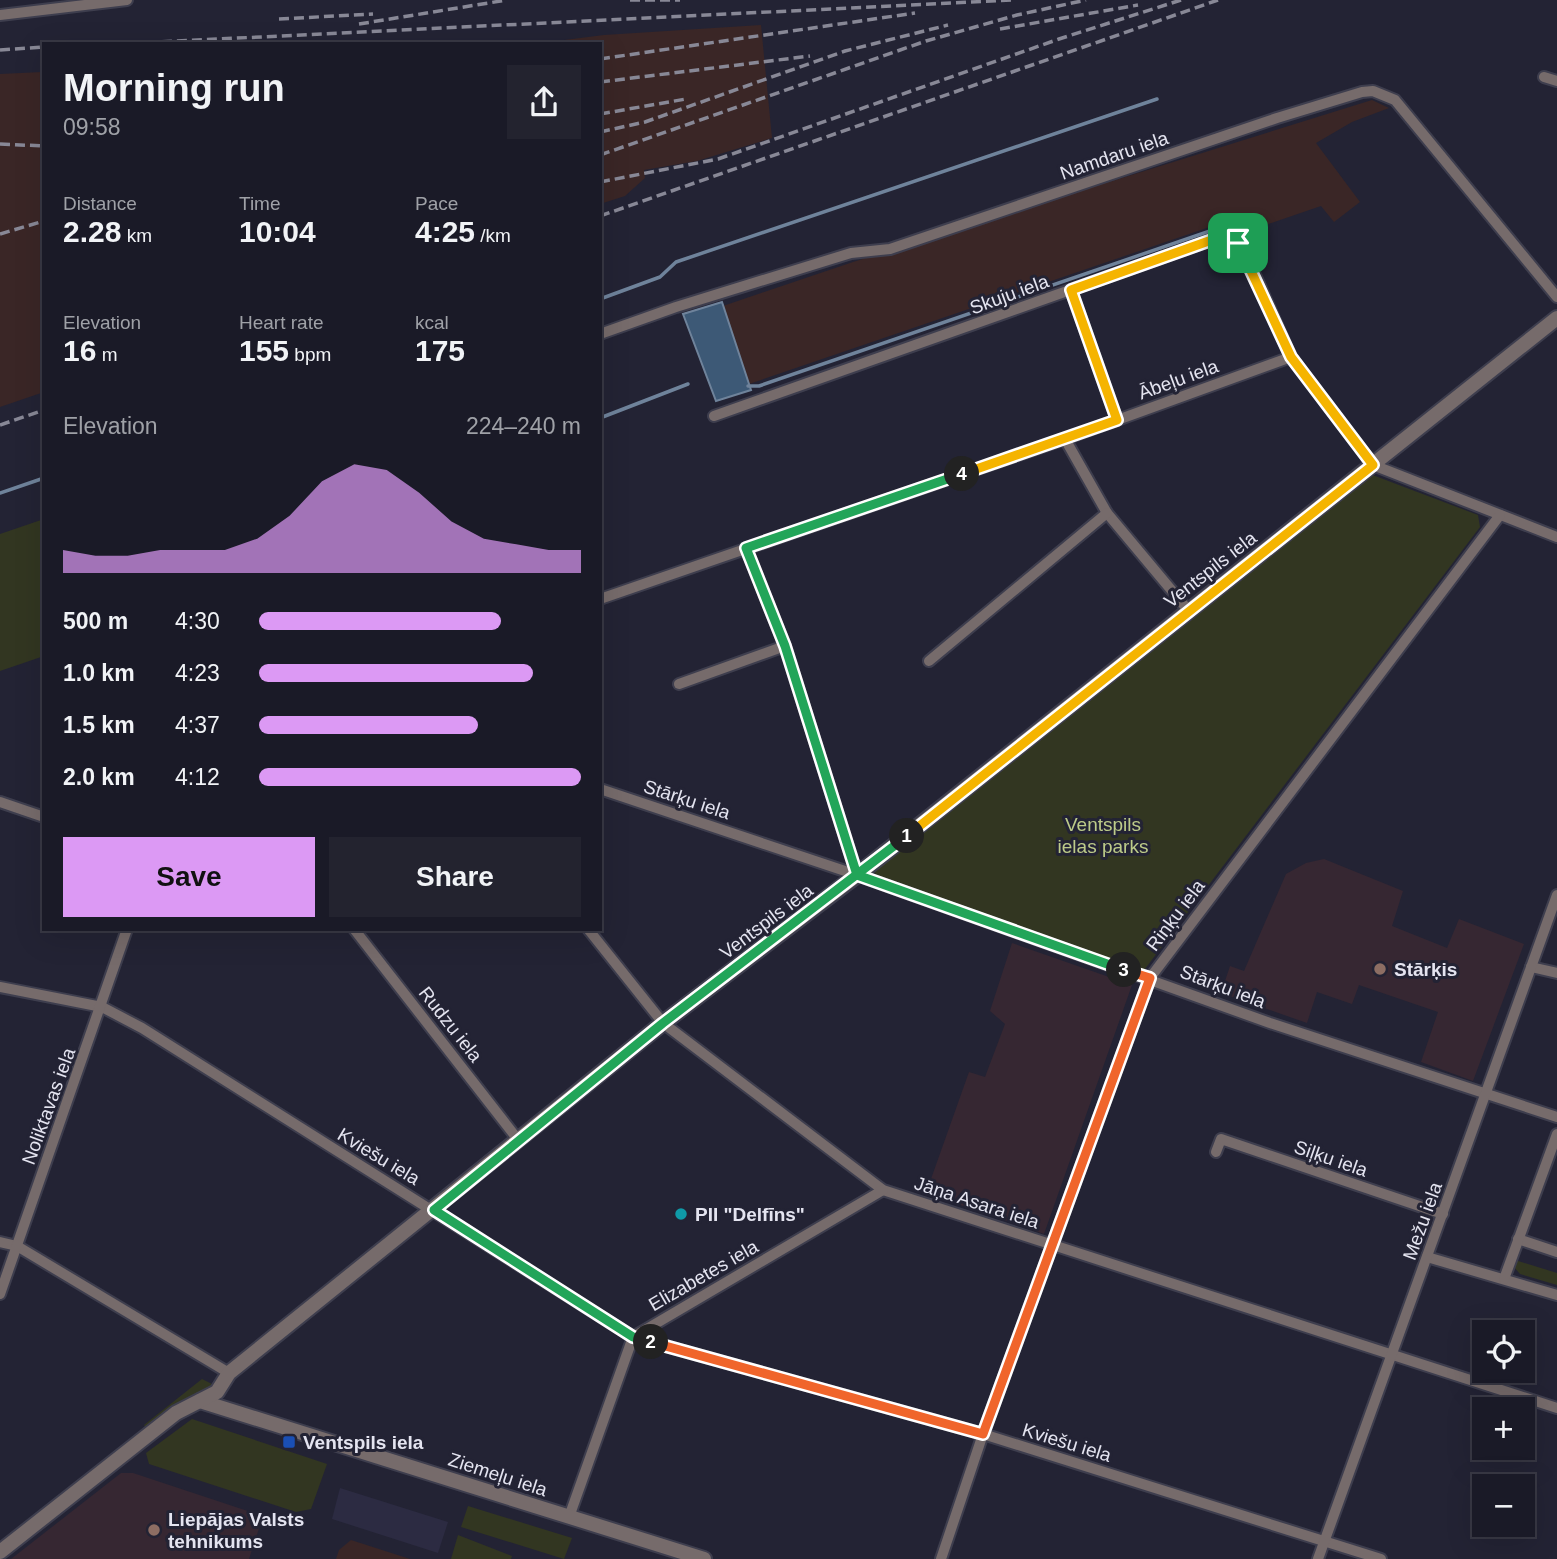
<!DOCTYPE html>
<html lang="en">
<head>
<meta charset="utf-8">
<style>
  :root { --surface:#1a1a27; --page:#23232f; --text:#f1f3f6; --muted:#9fa1a7; --line:#383844; --accent:#dc99f4 }
  body { margin:0; font-family:Arial,sans-serif; background:var(--page); color:var(--text); height:100vh; display:flex; flex-direction:column; font-size:26px; white-space:nowrap }
  * { box-sizing:border-box; margin:0 }
  p { font-size:23px; color:var(--muted) }
  .icon { flex:none; width:38px; height:38px; fill:none; stroke:currentColor; stroke-width:2; stroke-linecap:round; stroke-linejoin:round }
  .map { position:relative; flex:1; overflow:hidden }
  .drawer { position:absolute; left:42px; top:42px; width:560px; height:889px; display:flex; flex-direction:column; background:var(--surface); border-radius:0px; box-shadow:0 7px 28px #0002,0 0 0 2px var(--line) }
  .drawer>* { flex:none }
  .tools { position:absolute; left:1472px; top:1320px; display:grid; gap:14px }
  .tools a { display:grid; place-items:center; width:63px; height:63px; border-radius:0px; background:var(--surface); box-shadow:0 7px 28px #0002,0 0 0 2px var(--line); font-size:35px }
  .pin { position:absolute; display:grid; place-items:center; width:60px; height:60px; color:#fff; margin:-30px; border-radius:14px; box-shadow:0 4px 10px #0006 }
  .km { position:absolute; width:35px; height:35px; margin:-18px; border-radius:50%; background:#222; color:#fff; font-size:19px; line-height:35px; text-align:center }
  .round { display:grid; place-items:center; flex:none; width:74px; height:74px; border-radius:0px; background:var(--page) }
  .overview { display:flex; align-items:center; justify-content:space-between; height:119px; padding:0 21px }
  h1 { font-size:38px; font-weight:700; line-height:52px }
  .stats { display:grid; grid-template-columns:repeat(3,1fr); gap:10px; height:119px; padding:7px 21px }
  .stats div { display:grid; align-content:center }
  .stats b { font-size:30px; font-weight:700 }
  .stats small { font-size:19px; font-weight:400 }
  .stats p { font-size:19px }
  .chart { height:196px; padding:14px 21px }
  .chart p { display:flex; justify-content:space-between }
  .chart svg { width:100%; height:126px; margin-top:7px; fill:var(--accent); opacity:.7 }
  .action { display:flex; gap:14px; margin-top:auto; padding:14px 21px }
  .action a { flex:1; height:80px; border-radius:0px; background:var(--accent); color:#111; font-size:28px; font-weight:700; line-height:80px; text-align:center }
  .action a+a { background:var(--page); color:var(--text) }
  ul { padding:0 21px; list-style:none; font-size:23px }
  li { display:grid; grid-template-columns:112px 84px 1fr; align-items:center; height:52px }
  li i { height:18px; border-radius:9px; background:var(--accent) }
  .map>svg:first-child { display:block }
  .built { fill:#2c2b42 }
  .industrial { fill:#3a2626 }
  .education { fill:#362732 }
  .green { fill:#323621 }
  .water { fill:#3d5976; stroke:#6f839b; stroke-width:2 }
  .lines { fill:none; stroke-linecap:round; stroke-linejoin:round }
  .stream { stroke:#6f839b; stroke-width:3.5 }
  .minor-casing { stroke:#3e3e4e; stroke-width:14 }
  .tertiary-casing { stroke:#3e3e4e; stroke-width:18 }
  .minor { stroke:#766b6b; stroke-width:10 }
  .tertiary { stroke:#766b6b; stroke-width:14 }
  .rail { stroke:#888896; stroke-width:3.5; stroke-dasharray:10 5; stroke-linecap:butt }
  .split-1-casing { stroke:#fff; stroke-width:14 }
  .split-2-casing { stroke:#fff; stroke-width:14 }
  .split-3-casing { stroke:#fff; stroke-width:14 }
  .split-4-casing { stroke:#fff; stroke-width:14 }
  .split-5-casing { stroke:#fff; stroke-width:14 }
  .split-1 { stroke:#f5b400; stroke-width:9 }
  .split-2 { stroke:#22a559; stroke-width:9 }
  .split-3 { stroke:#f0652b; stroke-width:9 }
  .split-4 { stroke:#22a559; stroke-width:9 }
  .split-5 { stroke:#f5b400; stroke-width:9 }
  .education-dot { fill:#8d6e63; stroke:#232334; stroke-width:2.5 }
  .culture-dot { fill:#0f9aa8; stroke:#232334; stroke-width:2.5 }
  .transit-dot { fill:#1a4fb4; stroke:#232334; stroke-width:2.5 }
  .labels { text-anchor:middle; stroke-width:6; stroke-linejoin:round; paint-order:stroke }
  .street-label { font-size:19px; fill:#e4e4f0; stroke:#232334 }
  .park-label { font-size:19px; fill:#bdcb89; stroke:#232334 }
  .poi-label { font-size:19px; font-weight:bold; fill:#e4e4f0; stroke:#232334; text-anchor:start }
</style>
</head>
<body>
<div class="map">
<svg width="1557" height="1559" viewBox="0 0 1557 1559">
  <rect width="100%" height="100%" fill="#232334"/>
  <polygon class="built" points="340,1488 448,1522 438,1553 332,1519"/>
  <g class="industrial">
    <polygon points="761,25 772,138 697,161 644,170 645,178 625,196 600,204 600,44 533,44 604,35"/>
    <polygon points="42,72 44,392 0,407 0,74"/>
    <polygon points="1372,100 1389,108 1352,122 1316,143 1360,202 1334,222 1321,206 1245,232 1242,216 749,384 723,306 853,262"/>
    <polygon points="351,1540 410,1559 336,1559 339,1550"/>
  </g>
  <g class="education">
    <polygon points="1324,859 1403,891 1392,926 1447,948 1459,919 1524,944 1473,1081 1421,1062 1438,1012 1359,985 1352,1004 1317,992 1307,1023 1221,993 1230,966 1244,971 1286,874 1306,863"/>
    <polygon points="1012,943 1132,985 1044,1234 926,1193 969,1072 985,1077 1005,1024 990,1011"/>
    <polygon points="121,1473 133,1473 263,1516 249,1559 11,1559"/>
  </g>
  <g class="green">
    <polygon points="1370,474 1478,515 1480,527 1145,969 1138,970 878,877 874,872 876,867"/>
    <polygon points="44,519 44,656 0,671 0,534"/>
    <polygon points="1515,1260 1557,1273 1557,1285 1520,1274 1514,1267"/>
    <polygon points="202,1379 214,1385 181,1401 146,1428 144,1425"/>
    <polygon points="192,1419 327,1464 311,1509 296,1512 149,1464 146,1453"/>
    <polygon points="468,1506 572,1538 564,1559 461,1527"/>
    <polygon points="458,1535 512,1556 511,1559 451,1559"/>
  </g>
  <polygon class="water" points="722,302 751,390 716,401 683,314"/>
  <g class="lines">
    <g class="stream">
      <polyline points="600,299 660,277 676,262 1157,99"/>
      <polyline points="748,386 759,386 1239,221"/>
      <polyline points="600,418 688,384"/>
      <polyline points="0,493 44,478"/>
    </g>
    <g class="minor-casing">
      <g id="minor">
        <polyline points="0,15 127,0"/>
        <polyline points="1544,77 1557,81"/>
        <polyline points="1071,290 1117,420"/>
        <polyline points="600,334 676,307 851,253 890,249 1277,118 1362,92 1373,91 1395,100 1557,297"/>
        <polyline points="714,416 1220,237 1238,243 1244,250 1291,357 1373,465 1557,537"/>
        <polyline points="1065,439 1107,513 1188,610"/>
        <polyline points="746,548 785,646 857,875"/>
        <polyline points="600,599 1065,439 1291,357"/>
        <polyline points="929,661 1107,513"/>
        <polyline points="679,684 785,646"/>
        <polyline points="600,789 857,875 1270,1023 1557,1117"/>
        <polyline points="0,802 44,817"/>
        <polyline points="354,929 519,1141"/>
        <polyline points="588,929 663,1023 883,1190 1557,1408"/>
        <polyline points="1531,967 1557,973"/>
        <polyline points="0,987 102,1007 142,1028 633,1337 983,1434 1381,1559"/>
        <polyline points="1216,1152 1221,1139 1443,1214"/>
        <polyline points="1518,1239 1557,1252"/>
        <polyline points="0,1242 17,1246 229,1373"/>
        <polyline points="1427,1257 1557,1295"/>
        <polyline points="1504,1279 1557,1134"/>
        <polyline points="0,1294 127,929"/>
        <polyline points="569,1517 633,1337 883,1190"/>
        <polyline points="941,1559 983,1434 1150,978 1500,515"/>
        <polyline points="1318,1559 1557,895"/>
      </g>
    </g>
    <g class="tertiary-casing">
      <g id="tertiary">
        <polyline points="200,1401 704,1559"/>
        <polyline points="0,1552 176,1413 217,1392 229,1373 663,1023 857,875 1557,318"/>
      </g>
    </g>
    <use href="#minor" class="minor"/>
    <use href="#tertiary" class="tertiary"/>
    <g class="rail">
      <polyline points="630,0 680,0"/>
      <polyline points="279,19 373,14"/>
      <polyline points="359,24 507,0"/>
      <polyline points="1000,29 1138,5"/>
      <polyline points="117,44 1013,0"/>
      <polyline points="0,50 44,47"/>
      <polyline points="600,59 915,13"/>
      <polyline points="600,82 810,56"/>
      <polyline points="600,114 686,99"/>
      <polyline points="600,132 645,122 845,51 948,25"/>
      <polyline points="0,144 44,146"/>
      <polyline points="600,155 926,41 1017,15 1086,0"/>
      <polyline points="600,182 718,159 1059,39 1181,0"/>
      <polyline points="600,216 1218,0"/>
      <polyline points="0,234 44,221"/>
      <polyline points="0,425 44,410"/>
    </g>
  </g>
  <g class="lines">
    <g class="split-1-casing">
      <polyline id="split-1" points="907,836 1373,465 1291,357 1238,243"/>
    </g>
    <g class="split-2-casing">
      <polyline id="split-2" points="651,1342 633,1337 434,1210 663,1023 907,836"/>
    </g>
    <g class="split-3-casing">
      <polyline id="split-3" points="651,1342 983,1434 1150,978 1124,970"/>
    </g>
    <g class="split-4-casing">
      <polyline id="split-4" points="962,474 746,548 785,646 857,875 1124,970"/>
    </g>
    <g class="split-5-casing">
      <polyline id="split-5" points="962,474 1117,420 1071,290 1220,237 1238,243"/>
    </g>
    <use href="#split-1" class="split-1"/>
    <use href="#split-2" class="split-2"/>
    <use href="#split-3" class="split-3"/>
    <use href="#split-4" class="split-4"/>
    <use href="#split-5" class="split-5"/>
  </g>
  <g class="education-dot">
    <circle cx="1380" cy="969" r="7"/>
    <circle cx="154" cy="1530" r="7"/>
  </g>
  <circle class="culture-dot" cx="681" cy="1214" r="7"/>
  <rect class="transit-dot" x="282" y="1435" width="14" height="14" rx="3.5"/>
  <g class="labels">
    <g class="street-label">
      <text transform="translate(1114 155) rotate(-19)" y="7">Namdaru iela</text>
      <text transform="translate(1009 294) rotate(-20)" y="7">Skuju iela</text>
      <text transform="translate(1178 379) rotate(-20)" y="7">Ābeļu iela</text>
      <text transform="translate(1210 569) rotate(-38)" y="7">Ventspils iela</text>
      <text transform="translate(687 799) rotate(18)" y="7">Stārķu iela</text>
      <text transform="translate(1175 915) rotate(-53)" y="7">Riņķu iela</text>
      <text transform="translate(766 921) rotate(-37)" y="7">Ventspils iela</text>
      <text transform="translate(1223 986) rotate(21)" y="7">Stārķu iela</text>
      <text transform="translate(451 1024) rotate(52)" y="7">Rudzu iela</text>
      <text transform="translate(48 1106) rotate(-70)" y="7">Noliktavas iela</text>
      <text transform="translate(379 1156) rotate(31)" y="7">Kviešu iela</text>
      <text transform="translate(1331 1158) rotate(19)" y="7">Siļķu iela</text>
      <text transform="translate(977 1202) rotate(18)" y="7">Jāņa Asara iela</text>
      <text transform="translate(1422 1221) rotate(-70)" y="7">Mežu iela</text>
      <text transform="translate(703 1275) rotate(-30)" y="7">Elizabetes iela</text>
      <text transform="translate(1067 1442) rotate(17)" y="7">Kviešu iela</text>
      <text transform="translate(498 1474) rotate(18)" y="7">Ziemeļu iela</text>
    </g>
    <g class="park-label">
      <text x="1103" y="831">Ventspils<tspan x="1103" dy="22">ielas parks</tspan></text>
    </g>
    <g class="poi-label">
      <text x="1394" y="976">Stārķis</text>
      <text x="695" y="1221">PII "Delfīns"</text>
      <text x="303" y="1449">Ventspils iela</text>
      <text x="168" y="1526">Liepājas Valsts<tspan x="168" dy="22">tehnikums</tspan></text>
    </g>
  </g>
</svg>
<div class="tools">
<a><svg class="icon" aria-label="locate" viewBox="0 0 24 24"><circle cx="12" cy="12" r="6"/><path d="M12 2v4M12 18v4M2 12h4M18 12h4"/></svg></a>
<a>+</a>
<a>−</a>
</div>
<div class="pin" style="left:1238px;top:243px;background:#1e9e55"><svg class="icon" aria-label="arrive" viewBox="0 0 24 24"><path d="M6 21V4h12l-3 4 3 4H6"/></svg></div>
<b class="km" style="left:907px;top:836px">1</b>
<b class="km" style="left:651px;top:1342px">2</b>
<b class="km" style="left:1124px;top:970px">3</b>
<b class="km" style="left:962px;top:474px">4</b>
<section class="drawer">
<div class="overview"><div><h1>Morning run</h1><p>09:58</p></div><a class="round"><svg class="icon" aria-label="share" viewBox="0 0 24 24"><path d="M12 15V3M7 8l5-5 5 5M5 13v7h14v-7"/></svg></a></div>
<div class="stats">
<div><p>Distance</p><b>2.28<small> km</small></b></div>
<div><p>Time</p><b>10:04</b></div>
<div><p>Pace</p><b>4:25<small> /km</small></b></div>
</div>
<div class="stats">
<div><p>Elevation</p><b>16<small> m</small></b></div>
<div><p>Heart rate</p><b>155<small> bpm</small></b></div>
<div><p>kcal</p><b>175</b></div>
</div>
<div class="chart"><p><span>Elevation</span>224–240 m</p>
<svg viewBox="0 0 160 44" preserveAspectRatio="none"><path d="M0 44V36L10 38L20 38L30 36L40 36L50 36L60 32L70 24L80 12L90 6L100 8L110 16L120 26L130 32L140 34L150 36L160 36V44z"/></svg>
</div>
<ul>
<li><b>500 m</b>4:30<i style="width:75%"></i></li>
<li><b>1.0 km</b>4:23<i style="width:85%"></i></li>
<li><b>1.5 km</b>4:37<i style="width:68%"></i></li>
<li><b>2.0 km</b>4:12<i style="width:100%"></i></li>
</ul>
<div class="action"><a>Save</a><a>Share</a></div>
</section>
</div>
</body>
</html>
